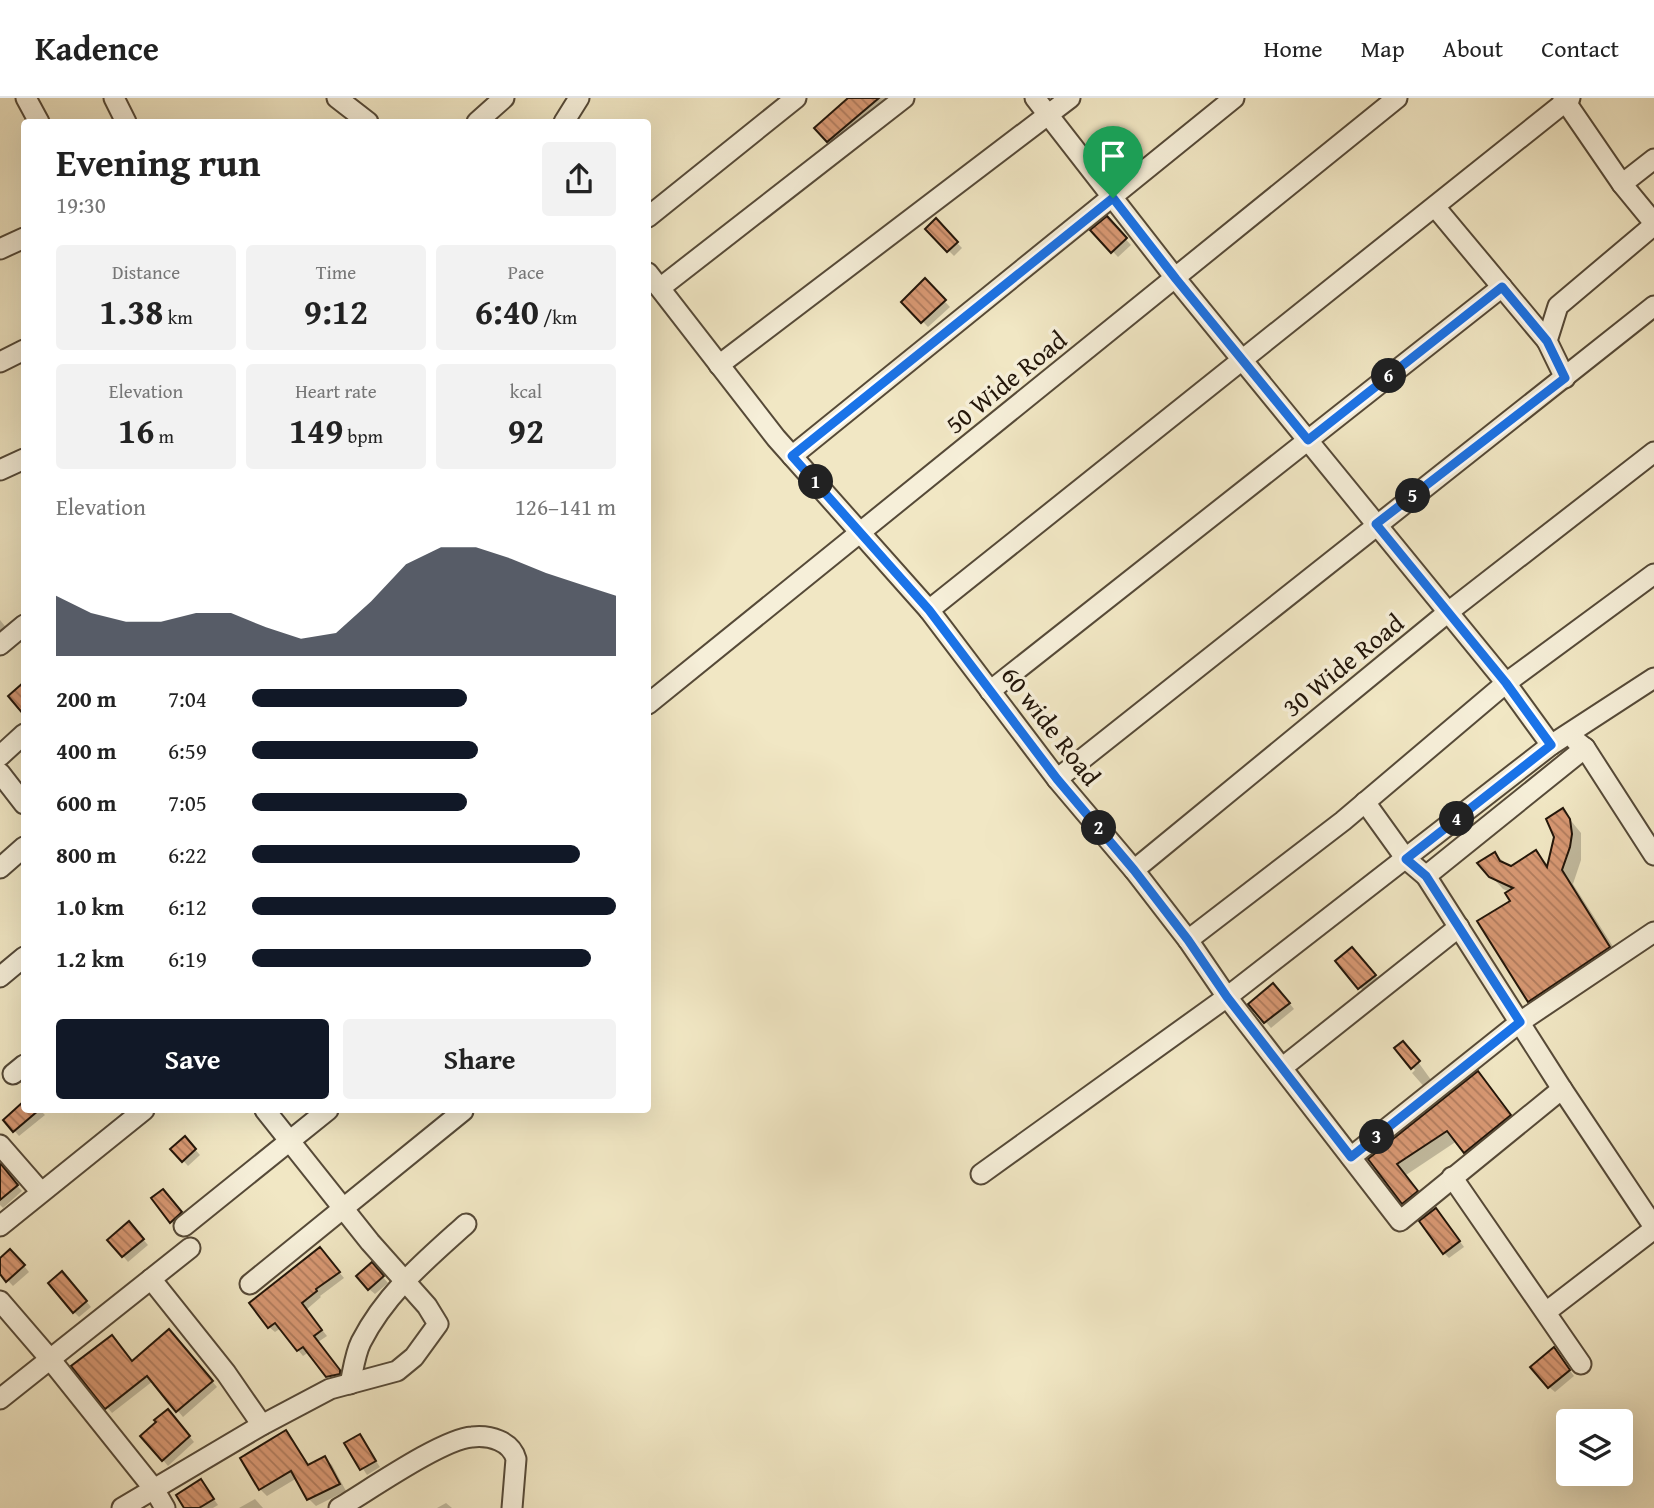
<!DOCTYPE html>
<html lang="en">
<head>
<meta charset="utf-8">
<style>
  :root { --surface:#fff; --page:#f2f2f2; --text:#222; --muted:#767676; --line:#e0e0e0; --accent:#111827 }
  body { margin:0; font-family:"Gentium Book Plus",serif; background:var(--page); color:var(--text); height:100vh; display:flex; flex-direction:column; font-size:26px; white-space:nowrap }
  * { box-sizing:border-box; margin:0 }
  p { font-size:23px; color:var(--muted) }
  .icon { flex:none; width:38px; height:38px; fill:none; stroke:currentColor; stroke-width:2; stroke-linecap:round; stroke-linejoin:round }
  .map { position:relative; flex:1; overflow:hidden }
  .sheet { position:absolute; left:21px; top:21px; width:630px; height:994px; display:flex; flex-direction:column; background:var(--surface); border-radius:7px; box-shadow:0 7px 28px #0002 }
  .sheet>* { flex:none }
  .tools { position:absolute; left:1556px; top:1311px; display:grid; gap:14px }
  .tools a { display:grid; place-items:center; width:77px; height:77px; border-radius:7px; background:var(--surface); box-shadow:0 7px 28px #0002; font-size:35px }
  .pin { position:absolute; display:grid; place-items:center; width:60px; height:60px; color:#fff; margin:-72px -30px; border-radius:50% 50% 50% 0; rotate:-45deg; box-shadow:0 0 7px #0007 }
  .pin .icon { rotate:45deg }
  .km { position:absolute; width:35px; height:35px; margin:-18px; border-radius:50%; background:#222; color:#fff; font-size:19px; line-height:35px; text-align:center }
  .round { display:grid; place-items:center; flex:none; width:74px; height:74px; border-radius:7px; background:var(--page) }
  .overview { display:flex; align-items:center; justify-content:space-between; height:119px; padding:0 35px }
  h1 { font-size:38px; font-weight:700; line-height:52px }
  .figures { display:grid; grid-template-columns:repeat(3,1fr); gap:10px; height:119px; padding:7px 35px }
  .figures div { display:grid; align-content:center; border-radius:7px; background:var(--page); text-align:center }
  .figures b { font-size:35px; font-weight:700 }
  .figures small { font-size:19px; font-weight:400 }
  .figures p { font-size:19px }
  .chart { height:196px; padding:14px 35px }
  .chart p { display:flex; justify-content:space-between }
  .chart svg { width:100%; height:126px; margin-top:7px; fill:var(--accent); opacity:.7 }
  .cta { display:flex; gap:14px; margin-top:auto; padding:14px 35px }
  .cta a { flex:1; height:80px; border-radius:7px; background:var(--accent); color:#fff; font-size:28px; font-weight:700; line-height:80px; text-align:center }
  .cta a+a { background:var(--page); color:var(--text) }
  ul { padding:0 35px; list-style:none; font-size:23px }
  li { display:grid; grid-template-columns:112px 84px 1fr; align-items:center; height:52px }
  li i { height:18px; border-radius:9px; background:var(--accent) }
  header { display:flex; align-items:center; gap:42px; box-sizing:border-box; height:98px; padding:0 35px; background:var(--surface); border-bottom:2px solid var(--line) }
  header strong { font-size:33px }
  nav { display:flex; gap:38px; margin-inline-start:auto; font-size:24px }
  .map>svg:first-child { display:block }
  .shadow { fill:#0003 }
  .building { fill:url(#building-back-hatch); stroke:#221509; stroke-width:2 }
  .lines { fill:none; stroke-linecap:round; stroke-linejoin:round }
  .minor-casing { stroke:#564a38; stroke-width:23 }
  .minor { stroke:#f6efd9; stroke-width:19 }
  .route-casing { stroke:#fff; stroke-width:14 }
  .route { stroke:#1a73e8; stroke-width:9 }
  .labels { text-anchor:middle; stroke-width:7; stroke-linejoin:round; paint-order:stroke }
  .street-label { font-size:26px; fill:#221509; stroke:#f6efd9 }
</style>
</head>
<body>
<header>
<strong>Kadence</strong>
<nav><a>Home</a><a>Map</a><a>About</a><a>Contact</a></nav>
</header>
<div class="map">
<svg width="1654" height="1410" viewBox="0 0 1654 1410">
  <defs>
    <pattern id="building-back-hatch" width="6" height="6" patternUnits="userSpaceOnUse" patternTransform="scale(1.75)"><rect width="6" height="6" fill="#d89873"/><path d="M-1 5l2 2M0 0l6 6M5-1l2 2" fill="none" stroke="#af7b5d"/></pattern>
  </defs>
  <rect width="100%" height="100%" fill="#f1e7c4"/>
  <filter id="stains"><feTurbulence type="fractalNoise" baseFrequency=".00286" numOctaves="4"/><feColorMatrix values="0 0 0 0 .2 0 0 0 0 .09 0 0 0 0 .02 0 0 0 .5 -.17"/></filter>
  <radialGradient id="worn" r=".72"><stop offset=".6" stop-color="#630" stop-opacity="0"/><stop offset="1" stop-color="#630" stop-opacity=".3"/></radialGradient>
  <g class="shadow">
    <polygon points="853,0 893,0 834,49 816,31"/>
    <polygon points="1107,121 1131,147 1118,159 1093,132"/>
    <polygon points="936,123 962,150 954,158 927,131"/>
    <polygon points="925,183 950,209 928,229 904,204"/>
    <polygon points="0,522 9,533 0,540"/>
    <polygon points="1563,713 1581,735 1581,762 1573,786 1621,861 1542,914 1530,902 1510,794 1503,791 1491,778 1495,756 1511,770 1536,754 1549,768"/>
    <polygon points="1357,856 1380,883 1365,895 1337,863"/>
    <polygon points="1279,892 1294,911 1271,930 1250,906"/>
    <polygon points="1396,950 1408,950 1434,986 1427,992 1412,975 1415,972"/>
    <polygon points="1478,976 1520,1027 1475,1064 1457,1043 1406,1077 1426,1104 1413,1114 1370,1062"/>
    <polygon points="24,1005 24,1012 40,1012 45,1017 19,1038 5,1022"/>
    <polygon points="185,1040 200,1057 188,1068 173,1051"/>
    <polygon points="0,1069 22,1093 3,1110 0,1107"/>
    <polygon points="168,1098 186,1121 176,1129 171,1124"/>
    <polygon points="1441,1117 1464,1149 1449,1160 1444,1155"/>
    <polygon points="134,1131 148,1147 128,1164 123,1158"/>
    <polygon points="325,1157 344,1180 320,1198 321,1199 306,1212 327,1238 318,1244 345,1279 334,1284 309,1254 303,1258 298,1252 281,1230 275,1234 269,1229"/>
    <polygon points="16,1158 29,1174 13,1188 0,1174 0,1162"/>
    <polygon points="377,1172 388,1185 375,1196 369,1191"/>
    <polygon points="68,1181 91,1209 79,1219 74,1214"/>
    <polygon points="175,1239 217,1289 183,1319 153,1283 112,1315 107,1309 133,1265"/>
    <polygon points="1554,1251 1574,1278 1555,1294 1549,1289"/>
    <polygon points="173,1318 194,1344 168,1368 143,1338"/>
    <polygon points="286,1334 310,1369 325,1361 332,1367 346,1393 316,1408 309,1401 297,1380 267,1398 260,1391"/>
    <polygon points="359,1338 380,1369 367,1377 347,1346"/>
    <polygon points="201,1383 218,1407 213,1410 186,1410"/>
    <polygon points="255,1401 263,1410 239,1410"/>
    <polygon points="446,1405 452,1410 437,1410"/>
  </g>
  <g class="building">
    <polygon points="848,0 879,0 827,44 814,30"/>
    <polygon points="1107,118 1127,140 1111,155 1090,132"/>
    <polygon points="936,120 958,144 947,154 925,131"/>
    <polygon points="925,180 946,202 921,225 901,204"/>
    <polygon points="24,584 24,617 8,598"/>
    <polygon points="1563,710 1570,721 1572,736 1570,749 1562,772 1610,849 1528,904 1477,823 1510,803 1505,795 1513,790 1489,779 1477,765 1495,754 1500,763 1511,768 1536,752 1547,769 1554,739 1546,721"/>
    <polygon points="1352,849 1376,877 1358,891 1335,863"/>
    <polygon points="1273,885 1290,905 1264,925 1248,906"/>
    <polygon points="1403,943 1420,963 1411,971 1394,950"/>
    <polygon points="1478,973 1511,1017 1464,1055 1447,1033 1397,1066 1418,1093 1402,1106 1368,1061"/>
    <polygon points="24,1003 24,1012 39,1012 13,1034 3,1022"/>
    <polygon points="185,1038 196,1051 182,1064 170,1051"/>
    <polygon points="1,1066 18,1087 0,1102 0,1067"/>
    <polygon points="163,1091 182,1114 170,1125 151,1100"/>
    <polygon points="1436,1110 1460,1143 1443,1156 1419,1123"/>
    <polygon points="129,1123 144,1141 122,1159 107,1142"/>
    <polygon points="320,1149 340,1174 316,1191 317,1193 302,1205 322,1232 314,1238 340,1272 340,1276 326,1279 303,1249 297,1253 275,1225 268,1230 249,1205"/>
    <polygon points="10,1151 25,1167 6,1184 0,1176 0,1160"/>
    <polygon points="372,1164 384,1178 368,1192 356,1178"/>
    <polygon points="62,1173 87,1203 73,1215 48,1185"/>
    <polygon points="169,1231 213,1283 176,1314 147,1278 105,1311 71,1268 112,1237 132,1263"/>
    <polygon points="1554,1249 1570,1272 1548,1290 1530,1269"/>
    <polygon points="168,1311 190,1338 162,1363 140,1338 156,1324 154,1322"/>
    <polygon points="286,1332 308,1367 325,1358 340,1386 307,1402 291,1373 259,1392 240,1360"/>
    <polygon points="360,1336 376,1363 360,1372 344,1345"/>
    <polygon points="201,1381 214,1401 199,1410 184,1410 176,1397"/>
  </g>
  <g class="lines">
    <g class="minor-casing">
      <g id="minor">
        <polyline points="26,0 39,24"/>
        <polyline points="114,0 126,24"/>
        <polyline points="337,0 368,24"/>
        <polyline points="1035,0 1176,181 1506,585 1551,647"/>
        <polyline points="1563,0 1622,86 1654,125"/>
        <polyline points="477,24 504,0"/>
        <polyline points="564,24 579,0"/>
        <polyline points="1622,86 1654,61"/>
        <polyline points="1436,110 1547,243"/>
        <polyline points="648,119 796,0"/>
        <polyline points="0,151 24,140"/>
        <polyline points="648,175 776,340 929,512 1057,681 1134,772 1188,842 1227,899 1400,1123 1562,991"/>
        <polyline points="660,190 904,0"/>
        <polyline points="0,264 24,252"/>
        <polyline points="719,267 1070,0"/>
        <polyline points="1565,280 1547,243 1558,208 1654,127"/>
        <polyline points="792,358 1234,0"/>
        <polyline points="0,372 24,361"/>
        <polyline points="929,512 1570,0"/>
        <polyline points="0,547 24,527"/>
        <polyline points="990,593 1502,189"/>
        <polyline points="648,606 1397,0"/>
        <polyline points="1576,643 1585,650 1654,757"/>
        <polyline points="0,658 24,636"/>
        <polyline points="0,675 24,706"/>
        <polyline points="1057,681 1654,208"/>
        <polyline points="1365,704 1406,761 1426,778 1562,991 1654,1129"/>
        <polyline points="0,770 24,749"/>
        <polyline points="1134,772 1447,515 1654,354"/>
        <polyline points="1426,778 1585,650"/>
        <polyline points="1188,842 1343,723 1506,585 1654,476"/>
        <polyline points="0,879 24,859"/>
        <polyline points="1283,969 1459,829"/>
        <polyline points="13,976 24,967"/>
        <polyline points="0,1047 41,1094"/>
        <polyline points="1351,1059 1520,924 1654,834"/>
        <polyline points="981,1076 1227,899 1551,647 1654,580"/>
        <polyline points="1452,1079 1581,1266"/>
        <polyline points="0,1128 144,1012"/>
        <polyline points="184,1128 328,1012"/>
        <polyline points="151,1181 226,1275 262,1327"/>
        <polyline points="250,1186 463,1013"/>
        <polyline points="0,1203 50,1261 154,1391 165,1410"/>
        <polyline points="1546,1214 1654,1131"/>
        <path d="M 350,1286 C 353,1273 355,1256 361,1244 C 386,1195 426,1162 466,1126"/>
        <polyline points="0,1301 190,1150"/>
        <polyline points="122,1410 262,1327 330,1291 397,1273 414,1259 438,1226 427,1208 370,1144 265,1012"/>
        <path d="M 339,1410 C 368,1393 442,1341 472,1339 C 490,1337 511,1343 516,1361 L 512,1410"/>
      </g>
    </g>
    <use href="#minor" class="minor"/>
  </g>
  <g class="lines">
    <g class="route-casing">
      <polygon id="route" points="1113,100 1176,181 1308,342 1502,189 1547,243 1565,280 1376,426 1506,585 1551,647 1406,761 1426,778 1520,924 1351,1059 1227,899 1188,842 1134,772 1057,681 929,512 792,358"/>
    </g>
    <use href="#route" class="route"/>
  </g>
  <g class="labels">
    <g class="street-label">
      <text transform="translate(1006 284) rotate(-39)" y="9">50 Wide Road</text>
      <text transform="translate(1343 567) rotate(-39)" y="9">30 Wide Road</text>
      <text transform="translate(1051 628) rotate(52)" y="9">60 wide Road</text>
    </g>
  </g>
  <rect width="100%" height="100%" filter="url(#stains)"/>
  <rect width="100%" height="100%" fill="url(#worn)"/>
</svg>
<div class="tools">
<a><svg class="icon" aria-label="layers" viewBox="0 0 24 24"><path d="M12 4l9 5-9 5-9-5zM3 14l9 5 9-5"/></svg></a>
</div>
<div class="pin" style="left:1113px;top:100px;background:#1e9e55"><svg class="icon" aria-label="arrive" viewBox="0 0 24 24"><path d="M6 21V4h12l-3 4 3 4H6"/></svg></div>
<b class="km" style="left:816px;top:384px">1</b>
<b class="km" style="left:1099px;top:730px">2</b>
<b class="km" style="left:1377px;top:1039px">3</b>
<b class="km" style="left:1457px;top:721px">4</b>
<b class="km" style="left:1413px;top:398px">5</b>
<b class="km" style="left:1389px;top:278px">6</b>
<section class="sheet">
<div class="overview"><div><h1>Evening run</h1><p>19:30</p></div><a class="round"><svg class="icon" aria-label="share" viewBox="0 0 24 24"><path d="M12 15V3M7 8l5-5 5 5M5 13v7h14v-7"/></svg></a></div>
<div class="figures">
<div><p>Distance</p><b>1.38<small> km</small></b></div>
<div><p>Time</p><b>9:12</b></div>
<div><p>Pace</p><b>6:40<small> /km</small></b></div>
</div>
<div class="figures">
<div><p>Elevation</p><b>16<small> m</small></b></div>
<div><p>Heart rate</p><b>149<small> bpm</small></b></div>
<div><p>kcal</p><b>92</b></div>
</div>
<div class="chart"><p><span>Elevation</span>126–141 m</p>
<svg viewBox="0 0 160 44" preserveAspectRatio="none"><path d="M0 44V23L10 29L20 32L30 32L40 29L50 29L60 34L70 38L80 36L90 25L100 12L110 6L120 6L130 10L140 15L150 19L160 23V44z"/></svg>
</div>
<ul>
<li><b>200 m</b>7:04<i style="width:59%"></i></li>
<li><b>400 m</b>6:59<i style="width:62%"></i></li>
<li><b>600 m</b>7:05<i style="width:59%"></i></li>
<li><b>800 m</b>6:22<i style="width:90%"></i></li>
<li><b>1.0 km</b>6:12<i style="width:100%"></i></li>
<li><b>1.2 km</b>6:19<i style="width:93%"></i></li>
</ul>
<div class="cta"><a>Save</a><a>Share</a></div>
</section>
</div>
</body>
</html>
